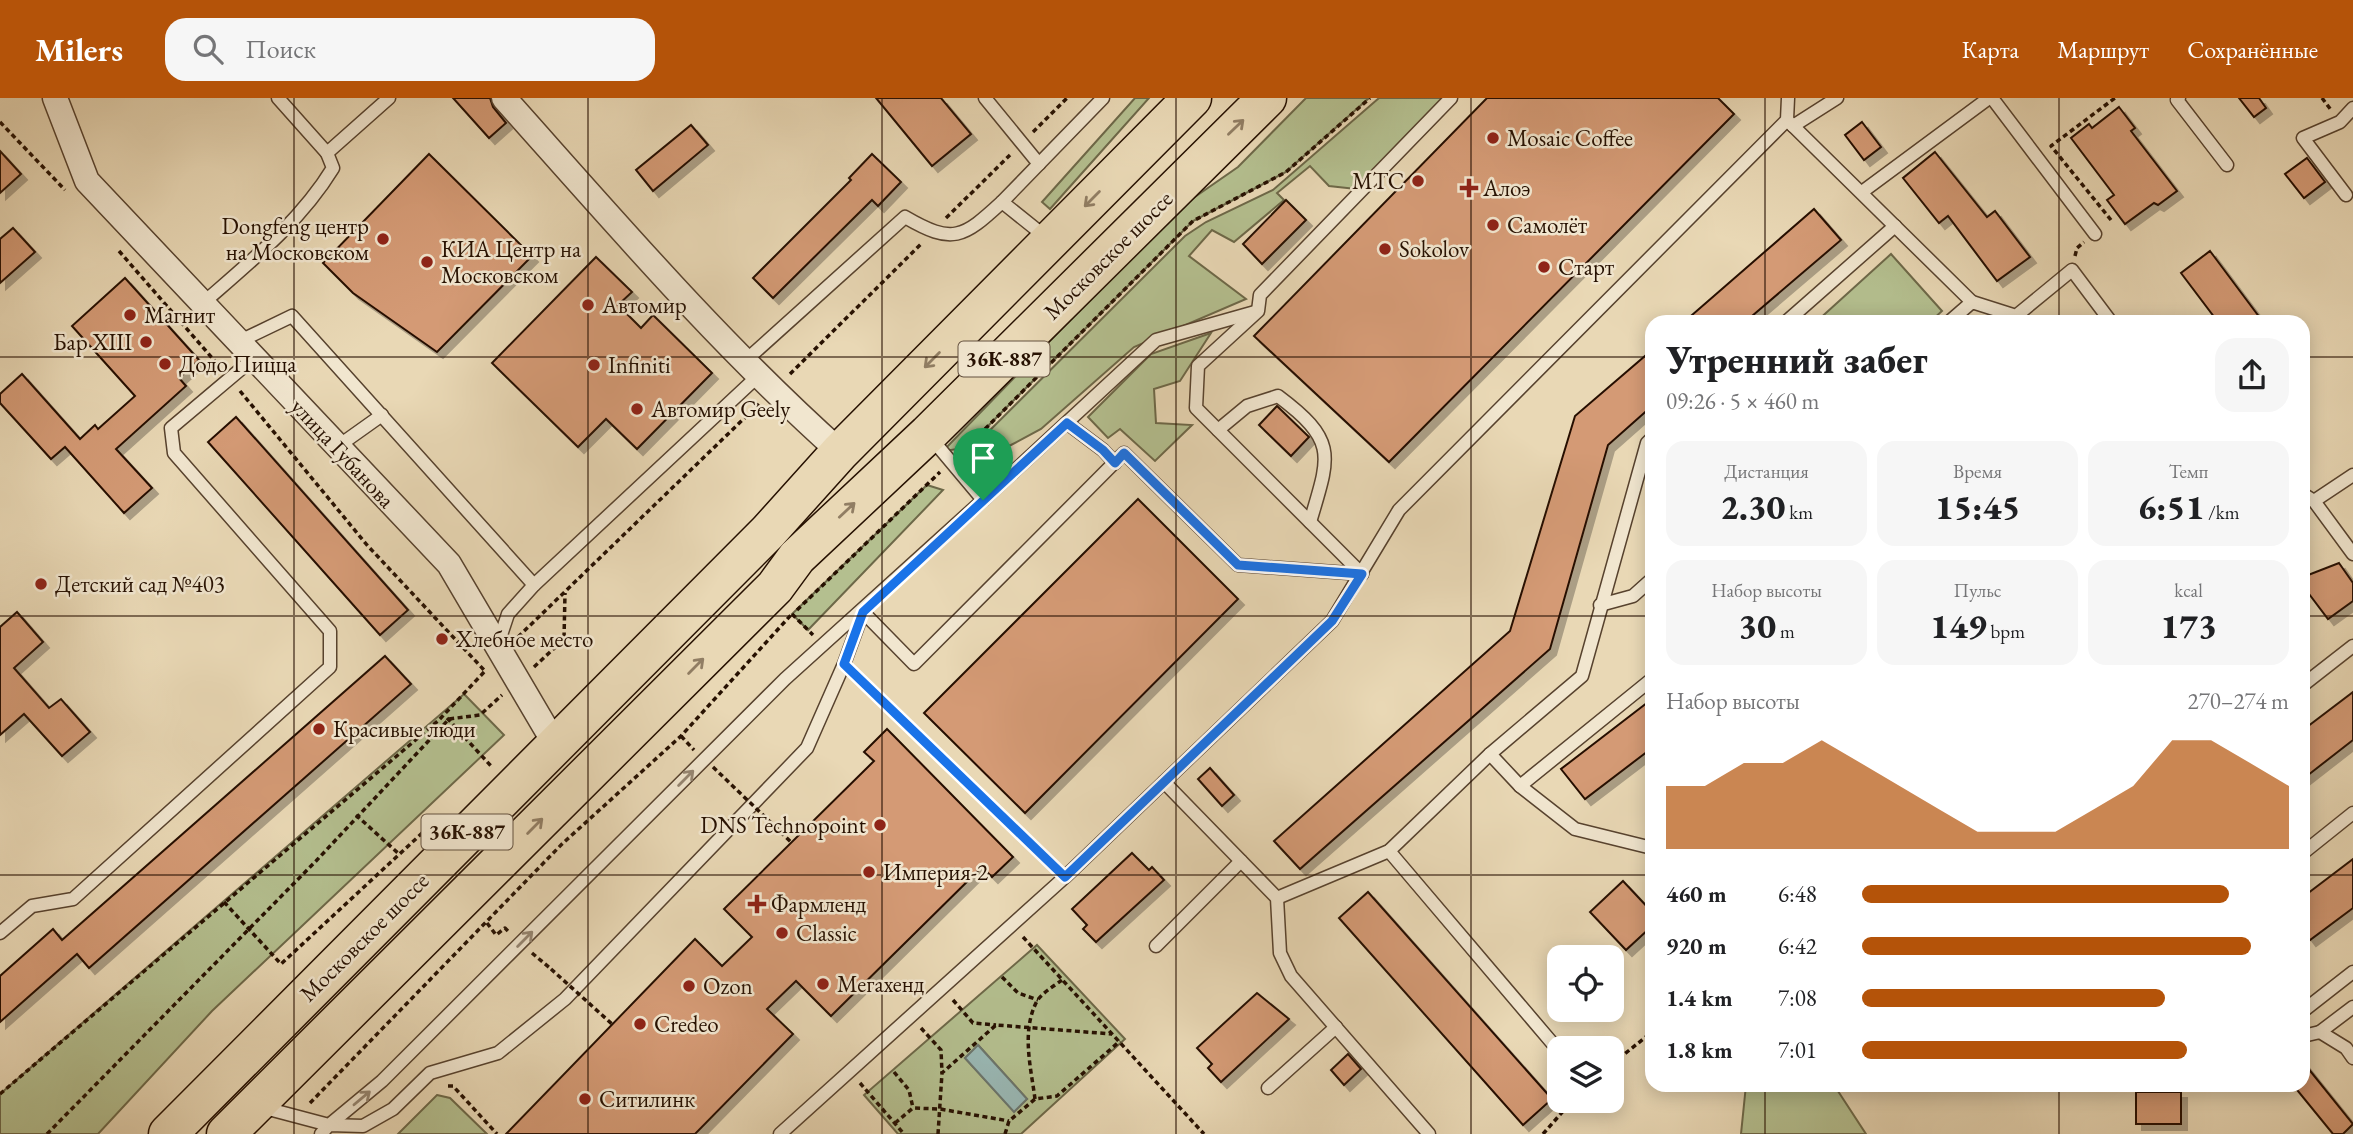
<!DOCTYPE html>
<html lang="ru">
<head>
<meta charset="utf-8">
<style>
  :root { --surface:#fff; --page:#f6f6f6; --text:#202124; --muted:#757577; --accent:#b45309 }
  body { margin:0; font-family:"EB Garamond",serif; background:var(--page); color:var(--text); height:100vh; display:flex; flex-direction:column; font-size:26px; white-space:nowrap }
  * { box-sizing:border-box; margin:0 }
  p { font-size:23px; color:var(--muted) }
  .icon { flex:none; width:38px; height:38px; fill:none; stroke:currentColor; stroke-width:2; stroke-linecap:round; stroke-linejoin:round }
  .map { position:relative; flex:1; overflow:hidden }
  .side { position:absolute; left:1645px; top:217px; width:665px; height:777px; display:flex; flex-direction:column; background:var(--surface); border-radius:21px; box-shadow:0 4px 18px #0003 }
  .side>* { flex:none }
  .controls { position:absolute; left:1547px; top:847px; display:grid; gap:14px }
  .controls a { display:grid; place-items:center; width:77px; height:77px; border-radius:14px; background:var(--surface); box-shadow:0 4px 18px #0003; font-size:35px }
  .pin { position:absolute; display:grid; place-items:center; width:60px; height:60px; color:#fff; margin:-72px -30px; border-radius:50% 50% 50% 0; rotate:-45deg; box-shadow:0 0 7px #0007 }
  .pin .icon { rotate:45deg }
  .round { display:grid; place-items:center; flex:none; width:74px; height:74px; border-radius:21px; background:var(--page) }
  .head { display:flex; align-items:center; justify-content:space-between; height:119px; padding:0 21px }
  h1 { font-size:38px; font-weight:800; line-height:52px }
  .metrics { display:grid; grid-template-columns:repeat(3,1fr); gap:10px; height:119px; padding:7px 21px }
  .metrics div { display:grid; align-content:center; border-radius:18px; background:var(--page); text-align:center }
  .metrics b { font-size:35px; font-weight:800 }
  .metrics small { font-size:19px; font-weight:400 }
  .metrics p { font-size:19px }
  .chart { height:196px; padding:14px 21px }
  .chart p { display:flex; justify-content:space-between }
  .chart svg { width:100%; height:126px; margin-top:7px; fill:var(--accent); opacity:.7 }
  ul { padding:0 21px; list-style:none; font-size:23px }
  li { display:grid; grid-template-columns:112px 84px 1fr; align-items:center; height:52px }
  li i { height:18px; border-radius:9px; background:var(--accent) }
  header { display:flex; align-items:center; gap:42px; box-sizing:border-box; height:98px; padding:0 35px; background:var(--accent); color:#fff }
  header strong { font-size:33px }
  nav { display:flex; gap:38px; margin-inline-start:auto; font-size:24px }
  .search { width:490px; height:63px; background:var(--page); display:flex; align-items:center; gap:18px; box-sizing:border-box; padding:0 24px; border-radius:21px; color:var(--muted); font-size:26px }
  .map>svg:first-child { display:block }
  .green { fill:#b4bf8f; stroke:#6d6848; stroke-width:2; fill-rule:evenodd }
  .water { fill:#99b8b5; stroke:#6b756d; stroke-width:2 }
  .building { fill:#d49a75; stroke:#261001; stroke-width:2; filter:url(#shadow) }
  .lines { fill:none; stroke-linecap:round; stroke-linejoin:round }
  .lane-casing { stroke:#57422e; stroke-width:15 }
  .street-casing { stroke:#57422e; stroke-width:27 }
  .primary-casing { stroke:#261001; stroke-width:41 }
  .path { stroke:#261001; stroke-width:3.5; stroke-dasharray:5 3.5; stroke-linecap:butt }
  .lane { stroke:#f1e6cf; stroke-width:12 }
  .street { stroke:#f1e6cf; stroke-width:24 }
  .primary { stroke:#e9d8b5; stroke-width:38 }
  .path-bridge { stroke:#261001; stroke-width:3.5; stroke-dasharray:5 3.5; stroke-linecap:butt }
  .oneway { stroke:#917e64 }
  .oneway2 { stroke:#968672 }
  .route-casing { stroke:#fff; stroke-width:14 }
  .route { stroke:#1a73e8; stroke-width:9 }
  .grid { fill:none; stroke:#261001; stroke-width:2; stroke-opacity:0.55 }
  .poi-dot { fill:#8f2418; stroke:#f1e6cf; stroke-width:2.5 }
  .labels { text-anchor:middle; stroke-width:5; stroke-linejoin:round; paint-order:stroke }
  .shield { fill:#f1e6cf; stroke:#63503f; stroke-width:2 }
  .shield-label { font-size:21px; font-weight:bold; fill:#261001 }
  .poi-label { font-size:23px; fill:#261001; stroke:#f1e6cf; text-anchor:start }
  .street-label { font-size:23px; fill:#261001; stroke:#f1e6cf }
</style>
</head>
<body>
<header>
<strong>Milers</strong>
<div class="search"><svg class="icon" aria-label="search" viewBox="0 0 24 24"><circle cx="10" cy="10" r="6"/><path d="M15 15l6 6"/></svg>Поиск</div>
<nav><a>Карта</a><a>Маршрут</a><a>Сохранённые</a></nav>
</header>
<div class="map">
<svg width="2353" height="1036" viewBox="0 0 2353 1036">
  <defs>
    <filter id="shadow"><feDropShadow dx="6" dy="6" stdDeviation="0" flood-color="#0004"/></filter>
  </defs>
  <rect width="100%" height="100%" fill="#e9d8b5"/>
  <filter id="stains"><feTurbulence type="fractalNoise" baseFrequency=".00286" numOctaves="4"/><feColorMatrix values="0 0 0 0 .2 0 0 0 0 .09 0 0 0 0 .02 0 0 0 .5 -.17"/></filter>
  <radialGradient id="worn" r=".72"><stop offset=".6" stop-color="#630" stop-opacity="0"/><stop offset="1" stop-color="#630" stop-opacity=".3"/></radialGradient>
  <g class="green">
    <polygon points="1135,0 1149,0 1050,111 1042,104"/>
    <polygon points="1306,0 1369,0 1286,74 1193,123 966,350 943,353 1179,110 1238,69"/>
    <polygon points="1379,0 1446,0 1356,91 1329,88 1310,68 1277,95 1284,102 1234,144 1212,132 1189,158 1246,201 1134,249 1041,331 1011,347 983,356 969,367 963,359 1185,138 1206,124 1273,92"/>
    <polygon points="1891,156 1942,213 1930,224 1816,224"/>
    <polygon points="1211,235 1180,283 1154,291 1156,325 1192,327 1155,363 1120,331 1108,340 1088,319 1151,256"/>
    <polygon points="927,387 943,392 808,532 792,516"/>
    <polygon points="464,596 504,637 212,913 98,1036 0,1036 0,996"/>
    <path d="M 1037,847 L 1125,941 L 1021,1036 L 898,1036 L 864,997 ZM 979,948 L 1027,1001 L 1014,1013 L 965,960 Z"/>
    <polygon points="1746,987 1834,987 1866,1036 1741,1036"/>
    <polygon points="437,997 450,1000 487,1036 398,1036"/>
  </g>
  <polygon class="water" points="978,947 1027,1001 1014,1014 965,960"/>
  <g class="building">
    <polygon points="453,0 490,0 493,9 506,25 489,40"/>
    <polygon points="876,0 941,0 971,36 932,68"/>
    <polygon points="1487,0 1718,0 1734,16 1389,364 1254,238"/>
    <polygon points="2239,0 2259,0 2266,10 2254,19"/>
    <polygon points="2119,9 2135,30 2131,33 2177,93 2158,107 2154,105 2125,126 2107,102 2114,97 2071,40 2089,26 2092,30"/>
    <polygon points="1862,24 1881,49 1864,62 1845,37"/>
    <polygon points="691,27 708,47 653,93 636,72"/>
    <polygon points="0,53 21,76 0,95"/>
    <polygon points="1935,54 1987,119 1995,113 2030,159 1997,183 1948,118 1939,125 1903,80"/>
    <polygon points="429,56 532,158 437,254 353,195 323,165"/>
    <polygon points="872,56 901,84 878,108 872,102 773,200 753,180 851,82 849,80"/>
    <polygon points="2307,60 2325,84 2304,100 2285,76"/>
    <polygon points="1286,102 1306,122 1262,166 1243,146"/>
    <polygon points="1814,111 1841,142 1745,224 1684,224"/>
    <polygon points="13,130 35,154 0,185 0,141"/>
    <polygon points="2210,153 2263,224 2218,224 2181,175"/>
    <polygon points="596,159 632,194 618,207 641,230 653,217 712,275 637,351 606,321 578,349 492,265"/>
    <polygon points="125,180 199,262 179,280 186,288 116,351 152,390 124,415 65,349 51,361 0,305 0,296 22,276 80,341 95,327 98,331 135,298 72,228"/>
    <polygon points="1652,252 1652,308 1608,347 1550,551 1300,771 1274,743 1510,533 1575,318"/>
    <polygon points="1277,308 1309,339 1291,358 1259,327"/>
    <polygon points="236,319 408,512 380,537 208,344"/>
    <polygon points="1138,401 1238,501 1025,715 924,615"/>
    <polygon points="2339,465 2353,485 2353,503 2328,521 2303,488 2303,479"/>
    <polygon points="17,514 43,544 14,570 49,610 61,601 90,634 62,658 24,616 0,637 0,529"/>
    <polygon points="385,558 411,586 89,870 77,856 0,924 0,878 53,831 62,842"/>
    <polygon points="2353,594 2353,642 2303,681 2303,632"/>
    <polygon points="1652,601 1652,650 1585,701 1561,671"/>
    <polygon points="887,631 1013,759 992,779 982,769 831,918 796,883 767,911 793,936 695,1036 506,1036 695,841 722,868 752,839 724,811 874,663 864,654"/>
    <polygon points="1210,670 1234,697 1222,708 1198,681"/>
    <polygon points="1132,755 1149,772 1152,769 1164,782 1096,844 1083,831 1087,827 1072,811"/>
    <polygon points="2353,761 2353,810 2310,842 2303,833 2303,799"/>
    <polygon points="1623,783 1652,814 1652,828 1626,852 1590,814"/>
    <polygon points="1368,794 1552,1001 1523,1027 1339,820"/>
    <polygon points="1257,895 1289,921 1221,984 1208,970 1212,966 1197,950"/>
    <polygon points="1348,956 1361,971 1344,987 1331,972"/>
    <polygon points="2303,964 2353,1026 2343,1036 2333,1036 2293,987 2303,987"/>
    <rect x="2136" y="994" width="45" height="32"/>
  </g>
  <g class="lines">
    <g class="lane-casing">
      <g id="lane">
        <polyline points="278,0 327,55 389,0"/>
        <polyline points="985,0 1039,66"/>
        <polyline points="1992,0 2095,136"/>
        <polyline points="2179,0 2177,2 2227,67"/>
        <polyline points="1787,22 1972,204"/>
        <polyline points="1793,28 1837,0"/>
        <polyline points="1862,94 1989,0"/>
        <polyline points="2346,97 2303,40 2340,24 2353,10"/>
        <polyline points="1002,104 1103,0"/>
        <path d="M 202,206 C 250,164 300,124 333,70 L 327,55"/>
        <polyline points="1786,224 1895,128"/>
        <polyline points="1949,224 1972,204 2016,218 2072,172 2111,224"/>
        <polyline points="238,244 292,218 534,487"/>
        <path d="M 744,264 L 905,119 C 953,147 963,140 1002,104 L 1047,140"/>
        <polyline points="1067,325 1103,352 1115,365"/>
        <path d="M 1218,332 L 1247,308 L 1278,298 C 1338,343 1330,357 1310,424"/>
        <polyline points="337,349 382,317"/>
        <polyline points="2303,396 2314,403 2353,456"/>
        <polyline points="983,402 1156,242 1255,214"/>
        <polyline points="2314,403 2353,377"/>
        <polyline points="1362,476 1196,310 1198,268 1258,213 1260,197 1451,0"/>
        <polyline points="1600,507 1633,498 1652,481"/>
        <polyline points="497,549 508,516 534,487 758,278"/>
        <polyline points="2303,587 2353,548"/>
        <polyline points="1490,656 1520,688 1575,731 1652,750"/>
        <polyline points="1164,684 1277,800 1280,855 1291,878 1429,1036"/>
        <polyline points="1520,688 1652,581"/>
        <polyline points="1389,753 1559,953"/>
        <polyline points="2303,755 2353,715"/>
        <polyline points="1277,800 1389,753 1490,656 1582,578 1647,345 1652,340"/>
        <polyline points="0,835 32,808 73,801 330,569 330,533 174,355 171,330 254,260"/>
        <polyline points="1156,848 1241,763"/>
        <polyline points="2303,913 2353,874"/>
        <polyline points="2320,934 2353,909"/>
        <polyline points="2303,938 2320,934 2346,950 2353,960"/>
        <polyline points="1268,990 1336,929"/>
        <polyline points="261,1009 329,1027 382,983 785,581 983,402 931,340"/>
        <polyline points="321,1036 329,1027 363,1028 393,1011 430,975 498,955 565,901 807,650 844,566 863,514 914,566 1124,355 1238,467 1362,476"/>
        <polyline points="780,1036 1065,779 1332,523 1399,412 1787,22 1788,0"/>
      </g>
    </g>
    <g class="street-casing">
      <g id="street">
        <polyline points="55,0 87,83 449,466 555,646"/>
        <path d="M 504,0 C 613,122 718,245 840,354"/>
      </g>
    </g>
    <g class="primary-casing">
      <g id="primary">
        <polyline points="168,1036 768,434 840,354 1192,0"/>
        <polyline points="226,1036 775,489 797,459 928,336 1267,0"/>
      </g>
    </g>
    <g class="path">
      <polyline points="2322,0 2331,12"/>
      <polyline points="0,24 65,92"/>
      <polyline points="1033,34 1067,0"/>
      <polyline points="946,120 1010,57"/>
      <polyline points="2111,122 2051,48 2115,0"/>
      <polyline points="119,153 220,269"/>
      <polyline points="2075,158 2077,150 2084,144"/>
      <polyline points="790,276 921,146"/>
      <polyline points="240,293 367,447 484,572"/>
      <polyline points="961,355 1193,123 1286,74 1370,0"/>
      <polyline points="797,512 940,374"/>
      <polyline points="792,516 813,537"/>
      <polyline points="518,539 759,306"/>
      <polyline points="534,569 564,541 565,495"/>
      <polyline points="857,578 1053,767"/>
      <polyline points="447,620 491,668"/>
      <polyline points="681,638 694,652"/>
      <polyline points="356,717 399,756"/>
      <polyline points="224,804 281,866 433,725"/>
      <polyline points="487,825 496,837 505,830 508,833"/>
      <polyline points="1023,839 1204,1036"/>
      <polyline points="532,855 551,871"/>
      <polyline points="1002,879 1018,895 1038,902"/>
      <polyline points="953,902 973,925 996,927"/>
      <polyline points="921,930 941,952 942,975"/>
      <polyline points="1612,966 1652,934"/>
      <polyline points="894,974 909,992 913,1010"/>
      <polyline points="860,985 904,1036"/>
      <polyline points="448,988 453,988 497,1036"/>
      <polyline points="0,996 439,622 486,572"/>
      <path d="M 1035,1001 C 1031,970 1021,933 1037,903 C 1042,895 1054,888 1062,882"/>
      <polyline points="310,1005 562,746 681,638 791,517"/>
      <polyline points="895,1025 913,1010 940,1011 1009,1023"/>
      <polyline points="47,1036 316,763 449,621 480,617 502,597"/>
      <polyline points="938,1036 942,975 996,927 1112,936"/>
      <polyline points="1005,1036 1009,1023 1035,1001 1057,998 1120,943"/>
      <polyline points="1543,1036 1572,1003"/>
    </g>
    <use href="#lane" class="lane"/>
    <use href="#street" class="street"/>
    <use href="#primary" class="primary"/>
    <g class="path-bridge">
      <polyline points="713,669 791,744"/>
      <polyline points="551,871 612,926"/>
    </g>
  </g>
  <defs><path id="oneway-shaft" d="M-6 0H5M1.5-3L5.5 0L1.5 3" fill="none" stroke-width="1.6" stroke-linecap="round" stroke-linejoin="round" transform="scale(1.75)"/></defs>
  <g class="oneway">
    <use href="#oneway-shaft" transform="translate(1236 29) rotate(-44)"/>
    <use href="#oneway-shaft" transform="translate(1092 101) rotate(135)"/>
    <use href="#oneway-shaft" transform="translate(932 262) rotate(135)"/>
    <use href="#oneway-shaft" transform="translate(847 412) rotate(-43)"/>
    <use href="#oneway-shaft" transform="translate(696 568) rotate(-45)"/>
    <use href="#oneway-shaft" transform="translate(535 728) rotate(-45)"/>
  </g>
  <g class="oneway2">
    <use href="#oneway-shaft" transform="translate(686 680) rotate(-45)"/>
    <use href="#oneway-shaft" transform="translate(525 841) rotate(-45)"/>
    <use href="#oneway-shaft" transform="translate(362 1000) rotate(-40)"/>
  </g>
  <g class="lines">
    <g class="route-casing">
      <polygon id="route" points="1067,325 1103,352 1115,365 1124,355 1238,467 1362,476 1332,523 1065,779 844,566 863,514"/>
    </g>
    <use href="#route" class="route"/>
  </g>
  <path class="grid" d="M 294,0 L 294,1036M 588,0 L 588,1036M 882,0 L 882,1036M 1176,0 L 1176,1036M 1471,0 L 1471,1036M 1765,0 L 1765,224M 2059,0 L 2059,224M 0,259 L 1652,259M 2303,259 L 2353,259M 0,518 L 1652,518M 2303,518 L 2353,518M 0,777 L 1652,777M 2303,777 L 2353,777M 1765,987 L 1765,1036M 2059,987 L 2059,1036"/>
  <g class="poi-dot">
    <circle cx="1493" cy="40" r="7"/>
    <circle cx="1418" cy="83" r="7"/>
    <path d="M1465.5 79.5h7v7h7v7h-7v7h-7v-7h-7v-7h7z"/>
    <circle cx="1493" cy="127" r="7"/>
    <circle cx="383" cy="141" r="7"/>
    <circle cx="1385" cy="151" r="7"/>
    <circle cx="427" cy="164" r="7"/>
    <circle cx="1544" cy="169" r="7"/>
    <circle cx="588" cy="207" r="7"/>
    <circle cx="130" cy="217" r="7"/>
    <circle cx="146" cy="244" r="7"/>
    <circle cx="165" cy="266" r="7"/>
    <circle cx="594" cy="267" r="7"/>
    <circle cx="637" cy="311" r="7"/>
    <circle cx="41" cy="486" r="7"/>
    <circle cx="442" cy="541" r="7"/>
    <circle cx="319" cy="631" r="7"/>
    <circle cx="880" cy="727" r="7"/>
    <circle cx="869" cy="774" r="7"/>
    <path d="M753.5 795.5h7v7h7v7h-7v7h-7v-7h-7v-7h7z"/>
    <circle cx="782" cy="835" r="7"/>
    <circle cx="823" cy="886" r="7"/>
    <circle cx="689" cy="888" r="7"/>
    <circle cx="640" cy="926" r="7"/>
    <circle cx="585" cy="1001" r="7"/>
  </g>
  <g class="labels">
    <g class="shield">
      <rect x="958.5" y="243.5" width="91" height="35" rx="5"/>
      <rect x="421.5" y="716.5" width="91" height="35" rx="5"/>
    </g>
    <g class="shield-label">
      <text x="1004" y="268">36К-887</text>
      <text x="467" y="741">36К-887</text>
    </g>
    <g class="poi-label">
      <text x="1507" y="48">Mosaic Coffee</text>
      <text x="1404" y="91" text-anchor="end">МТС</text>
      <text x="1483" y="98">Алоэ</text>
      <text x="1507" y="135">Самолёт</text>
      <text x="369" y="136" text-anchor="end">Dongfeng центр<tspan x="369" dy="26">на Московском</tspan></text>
      <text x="441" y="159">КИА Центр на<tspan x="441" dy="26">Московском</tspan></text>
      <text x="1399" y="159">Sokolov</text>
      <text x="1558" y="177">Старт</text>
      <text x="602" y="215">Автомир</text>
      <text x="144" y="225">Магнит</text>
      <text x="132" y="252" text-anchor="end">Бар XIII</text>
      <text x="179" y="274">Додо Пицца</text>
      <text x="608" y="275">Infiniti</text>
      <text x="651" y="319">Автомир Geely</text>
      <text x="55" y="494">Детский сад №403</text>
      <text x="456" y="549">Хлебное место</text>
      <text x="333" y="639">Красивые люди</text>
      <text x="866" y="735" text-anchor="end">DNS Technopoint</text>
      <text x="883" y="782">Империя-2</text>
      <text x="771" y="814">Фармленд</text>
      <text x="796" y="843">Classic</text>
      <text x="837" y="894">Мегахенд</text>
      <text x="703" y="896">Ozon</text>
      <text x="654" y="934">Credeo</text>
      <text x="599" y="1009">Ситилинк</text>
    </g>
    <g class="street-label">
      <text transform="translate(1108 157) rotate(-45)" y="8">Московское шоссе</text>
      <text transform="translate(343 355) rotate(47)" y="8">улица Губанова</text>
      <text transform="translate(364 839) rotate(-45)" y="8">Московское шоссе</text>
    </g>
  </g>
  <rect width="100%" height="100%" filter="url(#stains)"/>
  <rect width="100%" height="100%" fill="url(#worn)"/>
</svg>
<div class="controls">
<a><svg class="icon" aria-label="locate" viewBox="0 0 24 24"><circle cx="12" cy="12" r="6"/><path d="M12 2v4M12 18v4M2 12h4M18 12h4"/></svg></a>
<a><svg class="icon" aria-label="layers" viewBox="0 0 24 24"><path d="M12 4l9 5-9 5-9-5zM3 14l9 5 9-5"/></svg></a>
</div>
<div class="pin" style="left:983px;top:402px;background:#1e9e55"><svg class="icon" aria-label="arrive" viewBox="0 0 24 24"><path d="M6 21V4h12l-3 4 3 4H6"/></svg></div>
<section class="side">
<div class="head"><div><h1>Утренний забег</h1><p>09:26 · 5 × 460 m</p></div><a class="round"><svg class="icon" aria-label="share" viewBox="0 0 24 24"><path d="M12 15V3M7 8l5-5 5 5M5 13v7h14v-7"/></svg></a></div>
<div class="metrics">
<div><p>Дистанция</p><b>2.30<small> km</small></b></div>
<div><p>Время</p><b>15:45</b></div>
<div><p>Темп</p><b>6:51<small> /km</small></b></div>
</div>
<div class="metrics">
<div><p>Набор высоты</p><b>30<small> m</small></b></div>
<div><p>Пульс</p><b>149<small> bpm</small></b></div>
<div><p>kcal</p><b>173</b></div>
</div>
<div class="chart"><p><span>Набор высоты</span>270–274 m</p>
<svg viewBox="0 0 160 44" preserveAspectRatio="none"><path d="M0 44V22L10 22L20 14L30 14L40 6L50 14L60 22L70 30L80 38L90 38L100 38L110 30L120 22L130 6L140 6L150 14L160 22V44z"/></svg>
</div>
<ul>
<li><b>460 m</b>6:48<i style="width:86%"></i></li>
<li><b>920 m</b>6:42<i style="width:91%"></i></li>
<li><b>1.4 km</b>7:08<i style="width:71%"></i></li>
<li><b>1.8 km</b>7:01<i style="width:76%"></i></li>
</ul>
</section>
</div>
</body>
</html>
